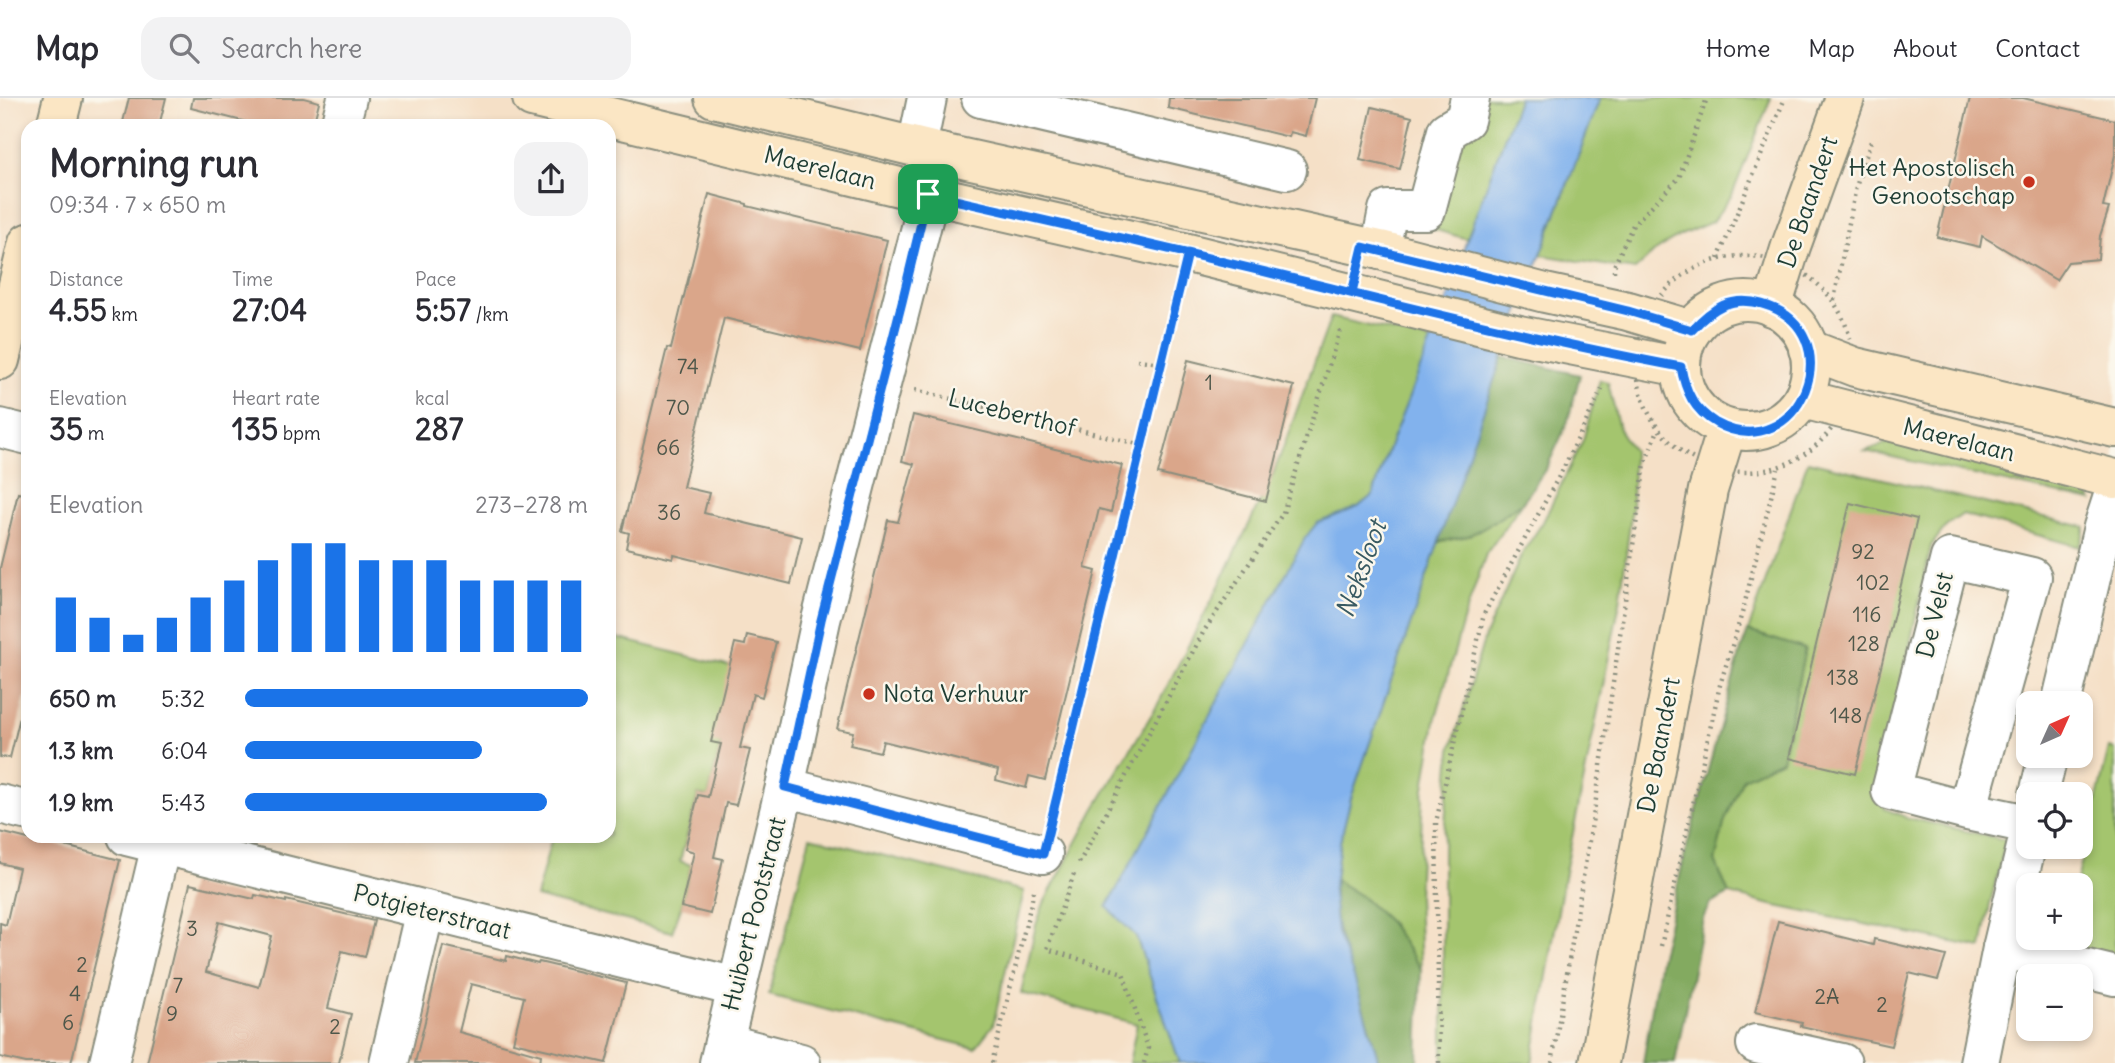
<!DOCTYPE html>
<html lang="en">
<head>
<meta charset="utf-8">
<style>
  :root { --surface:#fff; --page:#f2f2f3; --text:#2b2b33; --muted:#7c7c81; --line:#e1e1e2; --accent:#1a73e8 }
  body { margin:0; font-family:Delius,sans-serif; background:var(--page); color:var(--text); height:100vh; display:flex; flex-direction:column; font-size:26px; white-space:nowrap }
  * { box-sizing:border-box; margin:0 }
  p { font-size:23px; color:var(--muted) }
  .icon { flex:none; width:38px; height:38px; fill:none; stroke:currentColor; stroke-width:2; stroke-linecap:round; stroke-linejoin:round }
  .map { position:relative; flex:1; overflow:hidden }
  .details { position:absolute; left:21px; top:21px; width:595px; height:724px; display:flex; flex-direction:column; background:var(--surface); border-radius:21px; box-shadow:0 4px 10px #0003 }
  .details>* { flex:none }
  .needle { width:46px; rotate:45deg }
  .fabs { position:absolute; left:2016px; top:593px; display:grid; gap:14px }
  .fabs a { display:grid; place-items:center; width:77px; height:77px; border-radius:14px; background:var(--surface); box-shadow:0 4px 10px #0003; font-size:35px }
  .pin { position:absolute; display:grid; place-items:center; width:60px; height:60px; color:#fff; margin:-30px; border-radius:14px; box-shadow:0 4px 10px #0006 }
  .round { display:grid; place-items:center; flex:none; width:74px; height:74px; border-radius:21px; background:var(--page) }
  .summary { display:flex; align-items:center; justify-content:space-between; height:119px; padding:0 28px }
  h1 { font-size:38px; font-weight:700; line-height:52px }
  .metrics { display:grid; grid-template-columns:repeat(3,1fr); gap:10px; height:119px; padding:7px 28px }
  .metrics div { display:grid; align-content:center }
  .metrics b { font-size:30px; font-weight:700 }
  .metrics small { font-size:19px; font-weight:400 }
  .metrics p { font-size:19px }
  .chart { height:196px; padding:14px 28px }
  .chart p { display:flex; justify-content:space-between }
  .chart svg { width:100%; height:126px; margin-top:7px; stroke:var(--accent); stroke-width:6 }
  ul { padding:0 28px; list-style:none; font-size:23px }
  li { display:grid; grid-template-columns:112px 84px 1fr; align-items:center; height:52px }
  li i { height:18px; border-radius:9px; background:var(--accent) }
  header { display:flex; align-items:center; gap:42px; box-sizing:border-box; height:98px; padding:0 35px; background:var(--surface); border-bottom:2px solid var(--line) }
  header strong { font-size:33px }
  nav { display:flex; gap:38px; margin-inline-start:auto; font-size:24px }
  .search { width:490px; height:63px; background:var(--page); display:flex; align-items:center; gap:18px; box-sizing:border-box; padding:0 24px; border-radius:21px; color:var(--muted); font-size:26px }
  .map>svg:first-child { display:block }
  .green { fill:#a4c56e; stroke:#628151; stroke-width:2 }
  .forest { fill:#83aa61; stroke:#51744a; stroke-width:2 }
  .water { fill:#82b2ed; stroke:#507890; stroke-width:2 }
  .building { fill:#daa68a; fill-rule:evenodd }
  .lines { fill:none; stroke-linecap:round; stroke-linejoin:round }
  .street-casing { stroke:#8a8e7e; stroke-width:42 }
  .secondary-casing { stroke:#8a8e7e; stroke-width:42 }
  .path { stroke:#8a8e7e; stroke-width:4.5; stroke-dasharray:2 5; stroke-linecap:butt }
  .street { stroke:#fff; stroke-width:38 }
  .secondary { stroke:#fbe6c4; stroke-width:38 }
  .route-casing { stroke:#fff; stroke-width:14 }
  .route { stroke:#1a73e8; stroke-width:9 }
  .poi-dot { fill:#c8321e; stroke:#fbf7ec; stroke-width:2.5 }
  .labels { text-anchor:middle; stroke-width:5; stroke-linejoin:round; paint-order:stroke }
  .number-label { font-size:21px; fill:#4e574a }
  .street-label { font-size:24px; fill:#1f3d34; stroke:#fbf7ec }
  .poi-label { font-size:24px; fill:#1f3d34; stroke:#fbf7ec; text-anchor:end }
  .water-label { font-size:26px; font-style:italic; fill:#385a62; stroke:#fbf7ec }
</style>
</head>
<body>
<header>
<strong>Map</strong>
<div class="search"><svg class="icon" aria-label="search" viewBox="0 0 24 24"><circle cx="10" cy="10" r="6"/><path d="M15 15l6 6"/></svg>Search here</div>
<nav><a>Home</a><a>Map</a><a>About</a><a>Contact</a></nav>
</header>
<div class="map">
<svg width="2115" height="965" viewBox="0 0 2115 965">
  <rect width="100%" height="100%" fill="#fbf7ec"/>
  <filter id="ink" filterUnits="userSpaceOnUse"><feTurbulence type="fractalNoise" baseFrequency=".0143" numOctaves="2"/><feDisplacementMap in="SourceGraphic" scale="14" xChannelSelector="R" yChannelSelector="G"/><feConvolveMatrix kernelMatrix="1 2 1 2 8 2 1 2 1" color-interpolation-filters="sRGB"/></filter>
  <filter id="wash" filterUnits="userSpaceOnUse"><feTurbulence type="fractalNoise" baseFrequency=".00686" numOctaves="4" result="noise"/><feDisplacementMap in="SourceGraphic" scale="28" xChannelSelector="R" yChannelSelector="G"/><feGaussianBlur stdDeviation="1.57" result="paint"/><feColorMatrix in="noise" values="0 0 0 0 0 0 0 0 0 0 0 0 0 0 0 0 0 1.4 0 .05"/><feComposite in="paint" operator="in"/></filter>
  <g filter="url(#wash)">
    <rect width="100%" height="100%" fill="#f5e0c7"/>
    <g class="green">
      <polygon points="1478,0 1519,0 1467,141 1426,129"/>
      <polygon points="1600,0 1771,0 1732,97 1712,124 1681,137 1658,151 1635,172 1541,157"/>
      <polygon points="1331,219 1433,243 1390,347 1373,397 1358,409 1317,425 1136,838 1180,965 1129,965 1137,926 1021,895 1036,827 1044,805 1094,712 1158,606 1220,486 1273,377"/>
      <polygon points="1600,282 1608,284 1619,331 1633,353 1632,409 1620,504 1563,784 1532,965 1443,965 1443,749 1451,652 1485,538 1523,454 1543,424 1583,342"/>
      <polygon points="1887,345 2087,392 2092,403 1865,353"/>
      <polygon points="1808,363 2085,429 2080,449 1963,416 1947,427 1931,448 1910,546 1875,691 1885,711 1908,720 2006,742 1990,806 1982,850 1771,807 1729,796 1715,763 1725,722 1743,680 1782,662 1805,551 1748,533"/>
      <polygon points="1523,404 1486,456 1463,523 1435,623 1423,696 1418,798 1421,871 1390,825 1361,798 1335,782 1340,744 1351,700 1438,444 1468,438 1498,421"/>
      <polygon points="609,538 739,571 708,699 698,697 680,763 691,767 681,809 672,834 536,799 552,739 609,738"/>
      <polygon points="2109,650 2115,652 2115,866 2076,857 2077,840 2081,840 2081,788 2076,787"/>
      <polygon points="810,739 1024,793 993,927 975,950 769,897"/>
    </g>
    <g class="forest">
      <polygon points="1502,259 1580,277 1567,326 1547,369 1523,404 1498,421 1468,438 1438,444"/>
      <polygon points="1748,533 1805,551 1782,662 1743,680 1725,722 1715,763 1729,796 1710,806 1703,820 1675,965 1643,965 1660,861 1686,752 1741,552"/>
      <path d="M 1335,782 L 1361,798 L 1390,825 L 1421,871 L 1418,965 L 1378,965 L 1377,956 C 1369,930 1362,904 1353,878 C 1341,844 1330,820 1335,782 Z"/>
    </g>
    <polygon class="water" points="1519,0 1600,0 1502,259 1351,700 1340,744 1333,794 1337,835 1354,879 1377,957 1378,965 1180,965 1136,838 1107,809 1305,440 1317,425 1358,409 1373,397 1390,347 1450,195 1467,141"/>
    <g id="blocks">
      <g class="building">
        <polygon points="129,0 166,0 159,28 122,28"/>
        <polygon points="193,0 304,0 319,4 313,28 262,28 191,10"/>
        <polygon points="1169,0 1315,0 1306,38 1290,34 1289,39 1168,10"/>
        <polygon points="1970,0 2023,0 2115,22 2115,57 2103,109 2109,110 2100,138 2098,161 2068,164 2056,182 1982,138 1980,149 1937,139"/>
        <polygon points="1372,9 1412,19 1400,71 1360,62"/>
        <polygon points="709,96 747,106 747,108 887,142 860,253 724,220 683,389 709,395 704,415 802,439 791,486 674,457 673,461 626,450 629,435 622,433 667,250 671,251"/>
        <polygon points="1188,262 1294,288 1266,403 1158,376"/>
        <polygon points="913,317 1122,367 1111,414 1099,411 1085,470 1096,473 1045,682 1029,678 1026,690 996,682 998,672 883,643 880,654 850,647 853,634 837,631 888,422 898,424 914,366 902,363"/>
        <polygon points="18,395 28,397 28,586 10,660 0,659 0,470"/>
        <polygon points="1850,405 1917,421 1855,676 1789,660"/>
        <polygon points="747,537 776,544 762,599 753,596 740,650 750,652 736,707 726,705 714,759 723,761 710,816 681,809 694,754 685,751 698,697 708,699 721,646 711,644 735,545 745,547"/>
        <polygon points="0,734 32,742 33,740 120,762 71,965 26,965 0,959 0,825 6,827 19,770 0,765"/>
        <path d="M 190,786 L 254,801 L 255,797 L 286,804 L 286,802 L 374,823 L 365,859 L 342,853 L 328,910 L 351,916 L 339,965 L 147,965 ZM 219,824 L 272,838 L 259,889 L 206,874 Z"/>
        <polygon points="1778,823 1873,847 1874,841 1946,858 1938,882 1909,875 1891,948 1801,928 1802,925 1755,914"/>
        <polygon points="443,848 506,863 507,858 538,866 539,864 626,885 606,965 513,944 524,899 471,886 459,934 541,957 540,965 415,965"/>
      </g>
    </g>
  </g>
  <g filter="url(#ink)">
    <use href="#blocks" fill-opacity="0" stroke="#8a8e7e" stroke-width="2"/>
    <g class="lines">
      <g class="street-casing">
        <g id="street">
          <polyline points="981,0 1287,72"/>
          <polyline points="340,28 347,0"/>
          <polyline points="917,49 927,0"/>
          <polyline points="1380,152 1388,112 1426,112 1447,33 1465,22 1470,0"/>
          <polyline points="0,330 28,337"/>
          <polyline points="2061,606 2103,429 2115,392"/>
          <polyline points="785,689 1043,756"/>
          <polyline points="2039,696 2048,658"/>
          <polyline points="0,706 24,712"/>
          <polyline points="1967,713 2032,479 1950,460 1891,693 1967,713 2028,726"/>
          <polyline points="127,738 736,889"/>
          <polyline points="2002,850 2115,878"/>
          <polyline points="724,945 801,965"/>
          <polyline points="1756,946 1842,965"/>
          <polyline points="109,965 161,747"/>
          <polyline points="389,965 425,812"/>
          <polyline points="719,965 785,689 821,522 940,55"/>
          <polyline points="1979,965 2002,850 2028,741"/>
        </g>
      </g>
      <g class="secondary-casing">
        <g id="secondary">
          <polyline points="532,0 928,96 1188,155 1519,237 1681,269"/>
          <polyline points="714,0 940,55 1380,152 1545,195 1628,213 1692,232"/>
          <polyline points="56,28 63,0"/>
          <circle cx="1746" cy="268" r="65"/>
          <polyline points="1772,209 1791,148 1845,0"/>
          <polyline points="1808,251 1855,269 2115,330"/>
          <polyline points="0,262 28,145"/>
          <polyline points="1803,301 2115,381"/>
          <polyline points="1599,965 1708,392 1727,331"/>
        </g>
      </g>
      <g class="path">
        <circle cx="1745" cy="266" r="108"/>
        <polyline points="1718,161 1785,0"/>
        <polyline points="1614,174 1614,168 1633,127 1679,80 1707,0"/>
        <polyline points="1834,202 1856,89 1872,40"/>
        <polyline points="1137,262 1162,265"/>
        <polyline points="915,292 1142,347"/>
        <polyline points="1052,723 1180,187"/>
        <polyline points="1079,765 1204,533 1283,415 1341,229"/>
        <polyline points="1074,776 1047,851 1123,875 1148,950 1144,965"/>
        <polyline points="1661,848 1720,587 1743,512 1778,371"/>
        <polyline points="992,965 1035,789"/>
        <polyline points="1439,965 1436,724 1484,516 1564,369 1603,289"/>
        <polyline points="1552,965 1597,695 1645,365 1658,332"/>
      </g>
      <use href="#street" class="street"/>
      <use href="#secondary" class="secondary"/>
    </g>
  </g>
  <g class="lines" filter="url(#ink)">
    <g class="route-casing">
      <path id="route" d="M 928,96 L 902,204 L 821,522 L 785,689 L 1043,756 L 1188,155 C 1352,195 1515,238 1681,269 C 1685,293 1694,312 1716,325 C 1799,371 1855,232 1762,206 C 1731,197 1712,210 1692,232 L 1628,213 L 1363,149 L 1352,195 C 1211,160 1070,128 928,96"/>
    </g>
    <use href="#route" class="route"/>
  </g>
  <g class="poi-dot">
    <circle cx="2029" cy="84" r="7"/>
    <circle cx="869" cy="596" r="7"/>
  </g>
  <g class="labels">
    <g class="number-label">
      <text x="688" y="276">74</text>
      <text x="1209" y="292">1</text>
      <text x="678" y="317">70</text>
      <text x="668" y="357">66</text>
      <text x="669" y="422">36</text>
      <text x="1863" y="461">92</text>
      <text x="1873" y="492">102</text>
      <text x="1867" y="524">116</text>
      <text x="1864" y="553">128</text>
      <text x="1843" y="587">138</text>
      <text x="1846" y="625">148</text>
      <text x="192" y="838">3</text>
      <text x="82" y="874">2</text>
      <text x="178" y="895">7</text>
      <text x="75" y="903">4</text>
      <text x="1827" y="906">2A</text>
      <text x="1882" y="914">2</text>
      <text x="172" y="923">9</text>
      <text x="68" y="932">6</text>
      <text x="335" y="936">2</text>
    </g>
    <g class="street-label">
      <text transform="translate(820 70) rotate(14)" y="8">Maerelaan</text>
      <text transform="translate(1808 104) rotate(-71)" y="8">De Baandert</text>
      <text transform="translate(1012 315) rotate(14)" y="8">Luceberthof</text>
      <text transform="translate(1959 342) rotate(14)" y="8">Maerelaan</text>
      <text transform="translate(1935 517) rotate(-76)" y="8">De Velst</text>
      <text transform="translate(1659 647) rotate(-79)" y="8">De Baandert</text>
      <text transform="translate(432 814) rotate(14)" y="8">Potgieterstraat</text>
      <text transform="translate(754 816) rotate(-76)" y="8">Huibert Pootstraat</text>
    </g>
    <g class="poi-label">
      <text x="2015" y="78">Het Apostolisch<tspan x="2015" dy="28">Genootschap</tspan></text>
      <text x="883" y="604" text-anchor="start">Nota Verhuur</text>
    </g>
    <g class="water-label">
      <text transform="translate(1361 471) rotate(-70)" y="9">Neksloot</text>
    </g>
  </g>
</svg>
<div class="fabs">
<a><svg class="needle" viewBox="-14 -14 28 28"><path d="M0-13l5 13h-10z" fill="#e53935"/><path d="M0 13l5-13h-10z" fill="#7c7c81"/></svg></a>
<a><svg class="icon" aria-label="locate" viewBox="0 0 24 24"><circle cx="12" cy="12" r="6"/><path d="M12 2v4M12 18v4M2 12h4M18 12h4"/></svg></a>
<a>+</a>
<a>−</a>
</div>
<div class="pin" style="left:928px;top:96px;background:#1e9e55"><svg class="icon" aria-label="arrive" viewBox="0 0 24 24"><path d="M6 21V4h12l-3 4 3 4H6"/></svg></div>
<section class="details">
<div class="summary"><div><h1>Morning run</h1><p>09:34 · 7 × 650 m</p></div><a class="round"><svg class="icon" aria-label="share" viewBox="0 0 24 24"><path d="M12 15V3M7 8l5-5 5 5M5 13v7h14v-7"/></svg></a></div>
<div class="metrics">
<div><p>Distance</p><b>4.55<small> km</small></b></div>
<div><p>Time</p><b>27:04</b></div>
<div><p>Pace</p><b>5:57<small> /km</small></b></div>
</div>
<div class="metrics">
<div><p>Elevation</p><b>35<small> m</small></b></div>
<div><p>Heart rate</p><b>135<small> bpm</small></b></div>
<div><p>kcal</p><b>287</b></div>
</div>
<div class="chart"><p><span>Elevation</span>273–278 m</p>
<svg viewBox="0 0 160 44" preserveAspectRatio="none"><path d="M5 44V25M15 44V32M25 44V38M35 44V32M45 44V25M55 44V19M65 44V12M75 44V6M85 44V6M95 44V12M105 44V12M115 44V12M125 44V19M135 44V19M145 44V19M155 44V19"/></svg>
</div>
<ul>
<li><b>650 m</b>5:32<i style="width:100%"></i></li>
<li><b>1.3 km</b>6:04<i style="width:69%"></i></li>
<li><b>1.9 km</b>5:43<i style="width:88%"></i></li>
</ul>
</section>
</div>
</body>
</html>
